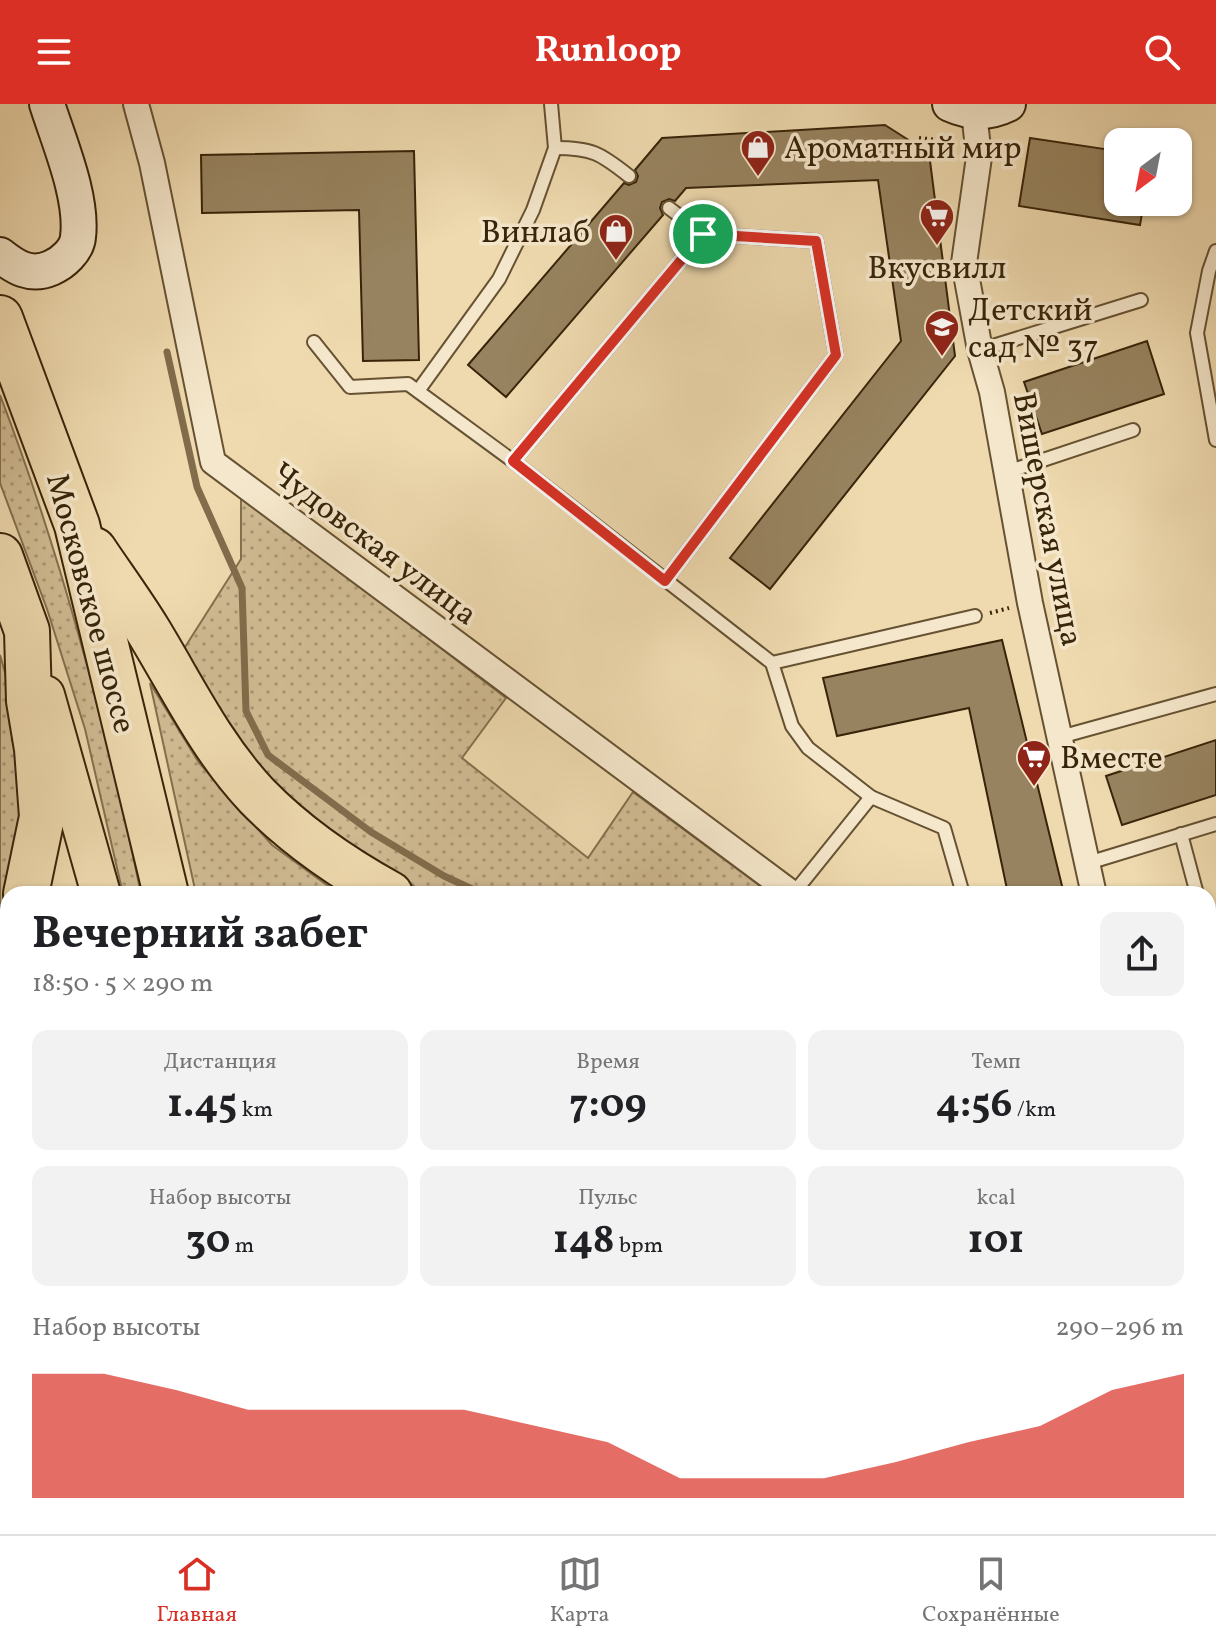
<!DOCTYPE html>
<html lang="ru">
<head>
<meta charset="utf-8">
<style>
  :root { --surface:#fff; --page:#f2f2f2; --text:#202124; --muted:#757577; --line:#e0e0e0; --accent:#d93025 }
  body { margin:0; font-family:Vollkorn,serif; background:var(--page); color:var(--text); height:100vh; display:flex; flex-direction:column; font-size:30px; white-space:nowrap }
  * { box-sizing:border-box; margin:0 }
  p { font-size:26px; color:var(--muted) }
  .icon { flex:none; width:44px; height:44px; fill:none; stroke:currentColor; stroke-width:2; stroke-linecap:round; stroke-linejoin:round }
  .map { position:relative; flex:1; overflow:hidden }
  .details { position:absolute; left:0px; top:782px; width:1216px; height:648px; display:flex; flex-direction:column; background:var(--surface); border-radius:24px 24px 0 0; box-shadow:0 2px 6px #0004 }
  .details>* { flex:none }
  .needle { width:52px; rotate:212deg }
  .controls { position:absolute; left:1104px; top:24px; display:grid; gap:16px }
  .controls a { display:grid; place-items:center; width:88px; height:88px; border-radius:16px; background:var(--surface); box-shadow:0 2px 6px #0004; font-size:40px }
  .pin { position:absolute; display:grid; place-items:center; width:68px; height:68px; color:#fff; margin:-34px; border:4px solid #fff; border-radius:50%; box-shadow:0 2px 8px #0007 }
  .round { display:grid; place-items:center; flex:none; width:84px; height:84px; border-radius:16px; background:var(--page) }
  .headline { display:flex; align-items:center; justify-content:space-between; height:136px; padding:0 32px }
  h1 { font-size:44px; font-weight:700; line-height:60px }
  .figures { display:grid; grid-template-columns:repeat(3,1fr); gap:12px; height:136px; padding:8px 32px }
  .figures div { display:grid; align-content:center; border-radius:16px; background:var(--page); text-align:center }
  .figures b { font-size:40px; font-weight:700 }
  .figures small { font-size:22px; font-weight:400 }
  .figures p { font-size:22px }
  .chart { height:224px; padding:16px 32px }
  .chart p { display:flex; justify-content:space-between }
  .chart svg { width:100%; height:144px; margin-top:8px; fill:var(--accent); opacity:.7 }
  header { display:flex; justify-content:space-between; align-items:center; height:104px; padding:0 32px; background:var(--accent); color:#fff; font-size:36px; font-weight:700 }
  .dock { display:flex; justify-content:space-around; align-items:center; height:112px; border-top:2px solid var(--line); background:var(--surface); font-size:22px; color:var(--muted) }
  .dock a { display:grid; justify-items:center; gap:4px }
  .dock .active { color:var(--accent) }
  .map>svg:first-child { display:block }
  .green { fill:url(#green-dots); stroke:#84704e; stroke-width:2 }
  .lines { fill:none; stroke-linecap:round; stroke-linejoin:round }
  .stream { stroke:#816c4b; stroke-width:7 }
  .building { fill:#97835f; stroke:#382409; stroke-width:2 }
  .lane-casing { stroke:#665232; stroke-width:16 }
  .street-casing { stroke:#665232; stroke-width:28 }
  .secondary-casing { stroke:#382409; stroke-width:38 }
  .primary-casing { stroke:#382409; stroke-width:42 }
  .highway-casing { stroke:#382409; stroke-width:48 }
  .path { stroke:#382409; stroke-width:4; stroke-dasharray:2 4; stroke-linecap:butt }
  .lane { stroke:#f5e7cb; stroke-width:12 }
  .street { stroke:#f5e7cb; stroke-width:24 }
  .secondary { stroke:#f5e7cb; stroke-width:34 }
  .primary { stroke:#efdaaf; stroke-width:38 }
  .highway { stroke:#efdaaf; stroke-width:44 }
  .route-casing { stroke:#fff; stroke-width:16 }
  .route { stroke:#d93025; stroke-width:10 }
  .labels { text-anchor:middle; stroke-width:7; stroke-linejoin:round; paint-order:stroke }
  .poi-label { font-size:32px; fill:#382409; stroke:#f5e7cb; text-anchor:start }
  .street-label { font-size:32px; fill:#382409; stroke:#f5e7cb }
</style>
</head>
<body>
<header><svg class="icon" aria-label="menu" viewBox="0 0 24 24"><path d="M4 6h16M4 12h16M4 18h16"/></svg>Runloop<svg class="icon" aria-label="search" viewBox="0 0 24 24"><circle cx="10" cy="10" r="6"/><path d="M15 15l6 6"/></svg></header>
<div class="map">
<svg width="1216" height="1430" viewBox="0 0 1216 1430">
  <defs>
    <pattern id="green-dots" width="8" height="8" patternUnits="userSpaceOnUse" patternTransform="scale(2)"><rect width="8" height="8" fill="#d0bb93"/><path d="M2 2h.1M6 6h.1" fill="none" stroke="#aa9876" stroke-width="1.8" stroke-linecap="round"/></pattern>
  </defs>
  <rect width="100%" height="100%" fill="#efdaaf"/>
  <filter id="stains"><feTurbulence type="fractalNoise" baseFrequency=".0025" numOctaves="4"/><feColorMatrix values="0 0 0 0 .2 0 0 0 0 .09 0 0 0 0 .02 0 0 0 .5 -.17"/></filter>
  <radialGradient id="worn" r=".72"><stop offset=".6" stop-color="#630" stop-opacity="0"/><stop offset="1" stop-color="#630" stop-opacity=".3"/></radialGradient>
  <g class="green">
    <path d="M 0,291 C 62,453 106,620 141,790 L 123,790 L 85,625 L 47,505 L 0,379 Z"/>
    <polygon points="241,391 506,594 462,654 588,754 633,688 771,790 428,790 371,759 306,714 247,652 180,551 241,455"/>
    <polygon points="0,551 21,624 26,749 8,790 8,804 0,821"/>
    <polygon points="150,579 199,659 272,741 339,790 196,790"/>
    <polygon points="8,869 8,967 0,963 0,882"/>
    <polygon points="1208,973 1216,975 1216,1060 1208,1057"/>
    <polygon points="0,1175 8,1177 8,1411 0,1407"/>
    <polygon points="1208,1397 1216,1402 1216,1430 1029,1430 1015,1422 1208,1422"/>
    <polygon points="24,1422 195,1422 197,1430 35,1430"/>
    <polygon points="321,1422 640,1422 658,1430 323,1430"/>
  </g>
  <g class="lines">
    <g class="stream">
      <polyline points="167,248 197,383 242,484 246,607 268,651 371,728 444,772 483,790"/>
      <polyline points="1208,1018 1216,1021"/>
      <polyline points="0,1361 8,1367"/>
      <polyline points="95,1422 108,1430"/>
      <polyline points="338,1422 340,1430"/>
      <polyline points="474,1422 492,1430"/>
      <polyline points="1162,1422 1177,1430"/>
      <polyline points="151,1430 157,1422"/>
    </g>
  </g>
  <g class="building">
    <polygon points="885,21 929,49 955,252 770,485 730,454 901,237 878,76 686,84 675,97 669,95 662,98 660,104 663,111 506,293 468,261 624,79 629,81 636,78 638,72 635,66 662,34"/>
    <polygon points="1030,34 1118,47 1118,98 1144,98 1140,121 1019,102"/>
    <polygon points="414,47 419,256 363,257 359,106 202,109 201,51"/>
    <polygon points="1147,237 1164,290 1042,330 1024,278"/>
    <polygon points="1002,536 1064,790 1008,790 969,604 837,632 823,574"/>
    <polygon points="1216,636 1216,691 1122,721 1106,672"/>
  </g>
  <g class="lines">
    <g class="lane-casing">
      <g id="lane">
        <path d="M 555,44 C 592,44 600,49 629,72"/>
        <polyline points="669,104 703,130"/>
        <polyline points="1216,147 1209,167 1197,229 1216,336"/>
        <polyline points="314,238 350,283 408,280 513,357 772,559 792,622 808,644 871,693 944,724 963,790"/>
        <polyline points="980,246 1141,196"/>
        <polyline points="418,287 499,175 533,106 555,44 551,0"/>
        <polyline points="513,357 703,130 816,137 836,251 665,477"/>
        <polyline points="1007,368 1133,326"/>
        <polyline points="772,559 975,512"/>
        <polyline points="1060,633 1216,590"/>
        <polyline points="1181,730 1197,790"/>
        <polyline points="1088,759 1216,720"/>
        <polyline points="793,790 871,693"/>
        <polyline points="1208,832 1216,863"/>
        <polyline points="1208,1288 1216,1290"/>
        <polyline points="426,1422 446,1430"/>
      </g>
    </g>
    <g class="street-casing">
      <g id="street">
        <polyline points="136,0 152,59 213,358 793,790"/>
        <polyline points="974,8 979,53 964,159 980,246 992,288 1030,499 1093,786"/>
      </g>
    </g>
    <g class="secondary-casing">
      <g id="secondary">
        <path d="M 950,0 C 970,9 988,10 1008,0"/>
        <path d="M 0,151 C 15,163 30,173 51,164 C 63,159 77,146 78,133 C 83,93 59,38 47,0"/>
      </g>
    </g>
    <g class="primary-casing">
      <g id="primary">
        <polyline points="45,591 101,790"/>
        <polyline points="0,997 8,1001"/>
        <polyline points="229,1422 230,1430"/>
        <polyline points="0,1424 9,1430"/>
      </g>
    </g>
    <g class="highway-casing">
      <g id="highway">
        <polyline points="0,214 77,421 166,790"/>
        <path d="M 94,446 C 112,473 132,500 149,528 C 183,584 211,643 257,692 C 296,732 341,763 390,790"/>
        <polyline points="0,452 27,527 29,597 37,645 42,713 26,790"/>
        <polyline points="0,847 8,832"/>
        <polyline points="0,1031 8,1034"/>
        <polyline points="1208,1077 1216,1080"/>
        <polyline points="0,1108 8,1111"/>
        <polyline points="1208,1117 1216,1119"/>
        <polyline points="0,1144 8,1147"/>
        <polyline points="296,1422 297,1430"/>
        <polyline points="763,1422 778,1430"/>
        <polyline points="918,1422 934,1430"/>
      </g>
    </g>
    <g class="path">
      <polyline points="919,34 956,38"/>
      <polyline points="990,509 1009,504"/>
      <polyline points="1208,972 1216,974"/>
    </g>
    <use href="#lane" class="lane"/>
    <use href="#street" class="street"/>
    <use href="#secondary" class="secondary"/>
    <use href="#primary" class="primary"/>
    <use href="#highway" class="highway"/>
  </g>
  <g class="lines">
    <g class="route-casing">
      <polygon id="route" points="703,130 816,137 836,251 665,477 513,357"/>
    </g>
    <use href="#route" class="route"/>
  </g>
  <defs>
    <g id="shop-pin" transform="scale(1.8)"><path d="M0 17L-7.5 6A9.5 9.5 0 1 1 7.5 6Z" fill="#8f2418" stroke="#f5e7cb"/><path d="M-5-2.5h2.3a2.7 3.5 0 0 1 5.4 0H5L5.5 6h-11ZM-1.5-2.5h3a1.5 2.3 0 0 0-3 0Z" fill="#fff"/></g>
    <g id="supermarket-pin" transform="scale(1.8)"><path d="M0 17L-7.5 6A9.5 9.5 0 1 1 7.5 6Z" fill="#8f2418" stroke="#f5e7cb"/><path d="M-6-5.5h2.5l.6 2H6L4.5 2H-2.5L-4.4-4H-6ZM-1.5 3.2a1.3 1.3 0 1 0 .1 0ZM3 3.2a1.3 1.3 0 1 0 .1 0Z" fill="#fff"/></g>
    <g id="school-pin" transform="scale(1.8)"><path d="M0 17L-7.5 6A9.5 9.5 0 1 1 7.5 6Z" fill="#8f2418" stroke="#f5e7cb"/><path d="M0-5L7-2L0 1L-7-2ZM-4 1L0 2.5L4 1V4Q0 6-4 4Z" fill="#fff"/></g>
  </defs>
  <g fill-rule="evenodd">
    <use href="#shop-pin" x="758" y="43"/>
    <use href="#supermarket-pin" x="937" y="112"/>
    <use href="#shop-pin" x="616" y="127"/>
    <use href="#school-pin" x="942" y="223"/>
    <use href="#supermarket-pin" x="1034" y="653"/>
  </g>
  <g class="labels">
    <g class="poi-label">
      <text x="784" y="54">Ароматный мир</text>
      <text x="590" y="138" text-anchor="end">Винлаб</text>
      <text x="937" y="174" text-anchor="middle">Вкусвилл</text>
      <text x="968" y="216">Детский<tspan x="968" dy="37">сад № 37</tspan></text>
      <text x="1060" y="664">Вместе</text>
    </g>
    <g class="street-label">
      <text transform="translate(1049 415) rotate(79)" y="11">Вишерская улица</text>
      <text transform="translate(375 439) rotate(37)" y="11">Чудовская улица</text>
      <text transform="translate(92 499) rotate(75)" y="11">Московское шоссе</text>
    </g>
  </g>
  <rect width="100%" height="100%" filter="url(#stains)"/>
  <rect width="100%" height="100%" fill="url(#worn)"/>
</svg>
<div class="controls">
<a><svg class="needle" viewBox="-14 -14 28 28"><path d="M0-13l5 13h-10z" fill="#e53935"/><path d="M0 13l5-13h-10z" fill="#757577"/></svg></a>
</div>
<div class="pin" style="left:703px;top:130px;background:#1e9e55"><svg class="icon" aria-label="arrive" viewBox="0 0 24 24"><path d="M6 21V4h12l-3 4 3 4H6"/></svg></div>
<section class="details">
<div class="headline"><div><h1>Вечерний забег</h1><p>18:50 · 5 × 290 m</p></div><a class="round"><svg class="icon" aria-label="share" viewBox="0 0 24 24"><path d="M12 15V3M7 8l5-5 5 5M5 13v7h14v-7"/></svg></a></div>
<div class="figures">
<div><p>Дистанция</p><b>1.45<small> km</small></b></div>
<div><p>Время</p><b>7:09</b></div>
<div><p>Темп</p><b>4:56<small> /km</small></b></div>
</div>
<div class="figures">
<div><p>Набор высоты</p><b>30<small> m</small></b></div>
<div><p>Пульс</p><b>148<small> bpm</small></b></div>
<div><p>kcal</p><b>101</b></div>
</div>
<div class="chart"><p><span>Набор высоты</span>290–296 m</p>
<svg viewBox="0 0 160 44" preserveAspectRatio="none"><path d="M0 44V6L10 6L20 11L30 17L40 17L50 17L60 17L70 22L80 27L90 38L100 38L110 38L120 33L130 27L140 22L150 11L160 6V44z"/></svg>
</div>
</section>
</div>
<nav class="dock">
<a class="active"><svg class="icon" aria-label="home" viewBox="0 0 24 24"><path d="M3 11l9-7 9 7M6 9v11h12V9"/></svg>Главная</a>
<a><svg class="icon" aria-label="map" viewBox="0 0 24 24"><path d="M3 6l6-2 6 2 6-2v14l-6 2-6-2-6 2zM9 4v14M15 6v14"/></svg>Карта</a>
<a><svg class="icon" aria-label="saved" viewBox="0 0 24 24"><path d="M7 4h10v16l-5-4-5 4z"/></svg>Сохранённые</a>
</nav>
</body>
</html>
